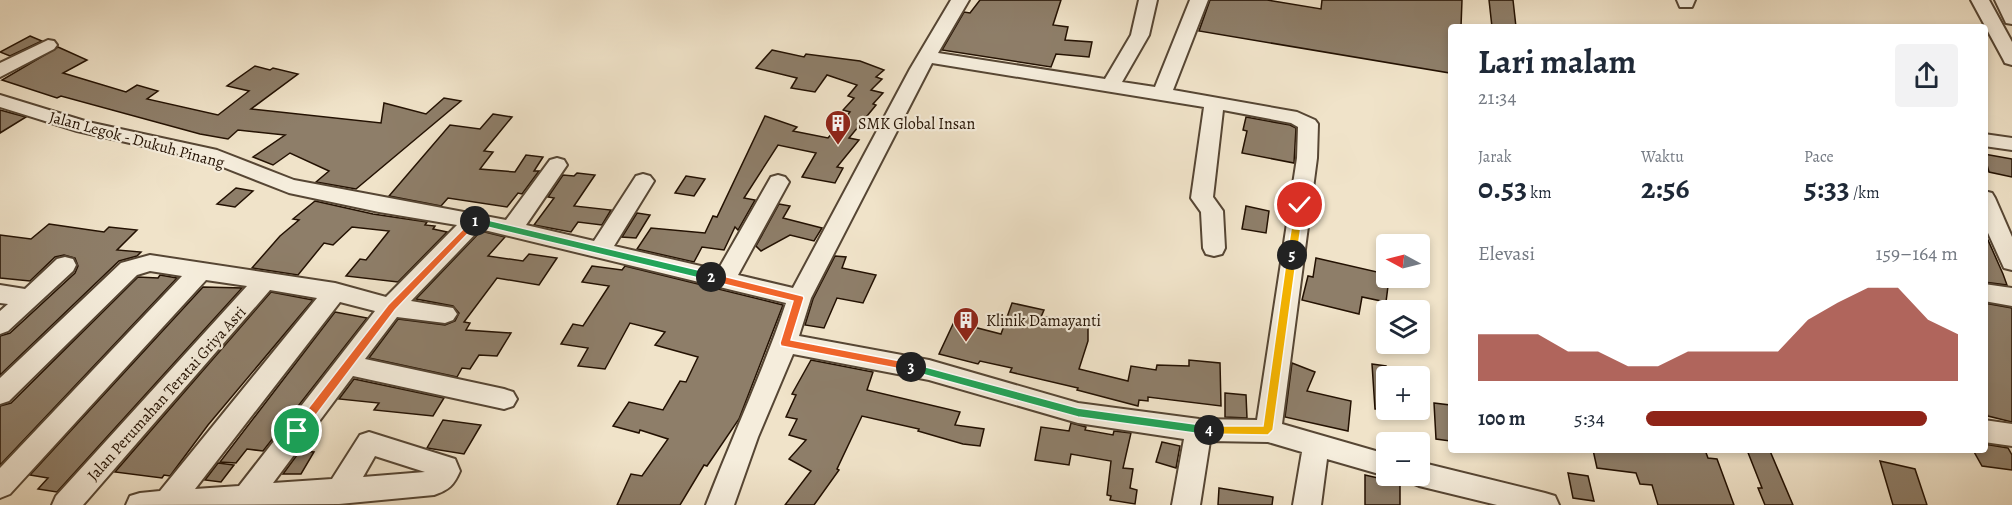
<!DOCTYPE html>
<html lang="id">
<head>
<meta charset="utf-8">
<style>
  :root { --surface:#fff; --page:#f2f2f3; --text:#1f2937; --muted:#747a83; --accent:#8f2418 }
  body { margin:0; font-family:Alegreya,serif; background:var(--page); color:var(--text); height:100vh; display:flex; flex-direction:column; font-size:22px; white-space:nowrap }
  * { box-sizing:border-box; margin:0 }
  p { font-size:20px; color:var(--muted) }
  .icon { flex:none; width:33px; height:33px; fill:none; stroke:currentColor; stroke-width:2; stroke-linecap:round; stroke-linejoin:round }
  .map { position:relative; flex:1; overflow:hidden }
  .panel { position:absolute; left:1448px; top:24px; width:540px; height:429px; display:flex; flex-direction:column; background:var(--surface); border-radius:6px; box-shadow:0 3px 9px #0003 }
  .panel>* { flex:none }
  .needle { width:39px; rotate:277deg }
  .controls { position:absolute; left:1376px; top:234px; display:grid; gap:12px }
  .controls a { display:grid; place-items:center; width:54px; height:54px; border-radius:6px; background:var(--surface); box-shadow:0 3px 9px #0003; font-size:30px }
  .pin { position:absolute; display:grid; place-items:center; width:51px; height:51px; color:#fff; margin:-26px; border:3px solid #fff; border-radius:50%; box-shadow:0 2px 6px #0007 }
  .km { position:absolute; width:30px; height:30px; margin:-15px; border-radius:50%; background:#222; color:#fff; font-size:16px; line-height:30px; text-align:center }
  .round { display:grid; place-items:center; flex:none; width:63px; height:63px; border-radius:6px; background:var(--page) }
  .overview { display:flex; align-items:center; justify-content:space-between; height:102px; padding:0 30px }
  h1 { font-size:33px; font-weight:600; line-height:45px }
  .stats { display:grid; grid-template-columns:repeat(3,1fr); gap:9px; height:102px; padding:6px 30px }
  .stats div { display:grid; align-content:center }
  .stats b { font-size:30px; font-weight:600 }
  .stats small { font-size:16px; font-weight:400 }
  .stats p { font-size:16px }
  .chart { height:168px; padding:12px 30px }
  .chart p { display:flex; justify-content:space-between }
  .chart svg { width:100%; height:108px; margin-top:6px; fill:var(--accent); opacity:.7 }
  ul { padding:0 30px; list-style:none; font-size:20px }
  li { display:grid; grid-template-columns:96px 72px 1fr; align-items:center; height:45px }
  li i { height:15px; border-radius:8px; background:var(--accent) }
  .map>svg:first-child { display:block }
  .building { fill:#8e7e69; stroke:#231102; stroke-width:1.5 }
  .lines { fill:none; stroke-linecap:round; stroke-linejoin:round }
  .minor-casing { stroke:#564634; stroke-width:4 }
  .minor { fill:#f5eddc; fill-rule:evenodd }
  .split-1 { fill:#f0652b; stroke:#fff; stroke-width:1.5 }
  .split-2 { fill:#22a559; stroke:#fff; stroke-width:1.5 }
  .split-3 { fill:#f0652b; stroke:#fff; stroke-width:1.5 }
  .split-4 { fill:#22a559; stroke:#fff; stroke-width:1.5 }
  .split-5 { fill:#f5b400; stroke:#fff; stroke-width:1.5 }
  .split-6 { fill:#f5b400; stroke:#fff; stroke-width:1.5 }
  .labels { text-anchor:middle; stroke-width:4.5; stroke-linejoin:round; paint-order:stroke }
  .poi-label { font-size:16px; fill:#231102; stroke:#f5eddc; text-anchor:start }
  .street-label { font-size:16px; fill:#231102; stroke:#f5eddc }
</style>
</head>
<body>
<div class="map">
<svg width="2012" height="505" viewBox="0 0 2012 505">
  <rect width="100%" height="100%" fill="#f0e3c9"/>
  <filter id="stains"><feTurbulence type="fractalNoise" baseFrequency=".00333" numOctaves="4"/><feColorMatrix values="0 0 0 0 .2 0 0 0 0 .09 0 0 0 0 .02 0 0 0 .5 -.17"/></filter>
  <radialGradient id="worn" r=".72"><stop offset=".6" stop-color="#630" stop-opacity="0"/><stop offset="1" stop-color="#630" stop-opacity=".3"/></radialGradient>
  <g class="building">
    <polygon points="980,0 1061,0 1053,25 1068,27 1065,40 1092,42 1089,57 1056,54 1051,67 942,50 964,12 970,13"/>
    <polygon points="1210,0 1267,0 1321,9 1322,0 1462,0 1461,27 1450,27 1450,73 1199,31"/>
    <polygon points="1489,0 1513,0 1516,27 1492,27"/>
    <polygon points="30,36 42,41 10,56 0,52"/>
    <polygon points="58,47 87,60 63,73 126,92 137,85 158,91 147,99 218,115 249,91 227,86 255,66 270,70 273,68 298,74 251,109 381,123 384,103 426,114 444,98 461,101 356,189 316,182 329,171 290,153 273,165 253,157 285,135 238,130 228,139 200,134 61,96 57,98 2,80"/>
    <polygon points="772,50 804,57 806,54 860,61 884,70 876,77 882,79 871,90 883,93 873,104 876,105 849,138 859,140 837,167 843,168 835,183 802,177 816,153 778,145 744,198 755,200 738,230 735,227 724,250 702,247 694,262 637,249 651,228 705,233 713,216 717,217 765,116 797,127 793,131 828,138 850,112 843,110 854,98 848,96 857,85 827,75 815,92 791,88 797,78 756,68"/>
    <polygon points="0,110 11,113 26,117 0,133"/>
    <polygon points="493,114 512,117 484,151 493,152 480,169 515,172 526,155 543,157 534,171 539,171 522,194 518,193 507,207 448,198 441,206 389,196 450,125 480,129"/>
    <polygon points="1246,117 1290,125 1296,128 1294,163 1242,153 1247,131 1243,130"/>
    <polygon points="1984,154 2012,159 2012,177 1989,172"/>
    <polygon points="577,173 595,175 574,206 611,210 602,225 578,222 571,232 534,225 554,198 548,197 563,175 574,176"/>
    <polygon points="686,176 705,179 694,196 675,193"/>
    <polygon points="236,188 253,191 235,207 217,204"/>
    <polygon points="315,201 373,214 427,222 425,225 435,226 433,229 447,232 398,282 346,276 360,259 366,260 389,231 352,227 333,245 324,243 298,275 252,268 280,236 299,220 293,219"/>
    <polygon points="779,204 790,206 783,218 822,228 814,241 790,235 761,251 756,246"/>
    <polygon points="1246,206 1269,211 1266,233 1242,229"/>
    <polygon points="637,213 650,215 636,238 622,237"/>
    <polygon points="49,224 104,232 109,227 137,230 117,250 141,252 137,256 119,261 0,375 0,336 10,333 75,273 78,266 75,258 64,255 55,257 30,281 0,278 0,235 31,239"/>
    <polygon points="481,231 505,237 488,256 523,261 529,254 557,258 539,285 497,278 464,322 470,323 466,330 511,333 497,356 479,355 470,369 462,368 457,377 369,358 398,319 445,325 455,321 459,313 453,306 416,299"/>
    <polygon points="1984,231 2003,274 2007,285 1984,282"/>
    <polygon points="835,256 846,257 842,268 876,275 863,303 837,298 824,328 805,325 813,299"/>
    <polygon points="1316,258 1386,274 1386,278 1389,278 1386,302 1362,297 1359,314 1302,300 1308,276 1313,277"/>
    <polygon points="592,266 622,270 625,266 783,305 739,419 707,466 704,465 680,505 617,505 631,474 642,476 668,439 640,430 639,433 613,426 629,402 663,410 680,381 686,382 698,357 655,345 665,332 630,323 605,369 578,366 588,348 561,344 573,324 583,326 609,286 582,282"/>
    <polygon points="160,275 177,278 0,465 0,406 11,403 138,277 158,278"/>
    <polygon points="203,287 242,288 57,492 38,489 48,478 30,475"/>
    <polygon points="271,292 313,300 208,425 170,476 164,475 162,478 115,472"/>
    <polygon points="1012,303 1044,310 1041,317 1088,319 1088,341 1079,369 1128,381 1131,366 1156,370 1157,365 1189,366 1189,360 1220,363 1221,406 1148,397 1148,401 1139,400 1138,406 1077,390 1078,388 1010,372 1012,368 980,361 978,364 939,354 954,322 1001,334"/>
    <polygon points="1984,303 2012,308 2012,422 1988,416 1984,406"/>
    <polygon points="335,312 367,318 263,451 247,449 236,463 220,462"/>
    <polygon points="811,360 873,372 867,390 960,412 955,425 984,429 980,446 963,444 918,431 919,429 862,416 837,469 839,470 814,505 785,505 811,471 789,459 806,440 789,435 797,419 786,417 796,395 792,394"/>
    <polygon points="1292,363 1315,372 1307,391 1351,401 1348,431 1285,417"/>
    <polygon points="1372,364 1386,366 1386,409 1375,409"/>
    <polygon points="354,379 444,398 433,416 374,410 379,403 339,399"/>
    <polygon points="1225,393 1246,395 1247,418 1225,417"/>
    <polygon points="1434,403 1450,405 1450,441 1436,439"/>
    <polygon points="443,420 481,425 464,454 427,448"/>
    <polygon points="1071,423 1086,427 1085,430 1113,435 1114,431 1131,433 1123,468 1133,469 1130,488 1137,490 1135,504 1110,500 1111,496 1107,495 1111,461 1071,454 1069,465 1035,460 1041,427 1069,431"/>
    <polygon points="1162,442 1180,446 1176,468 1156,462"/>
    <polygon points="1984,444 2008,448 2012,455 2012,470 1982,466 1973,450 1984,450"/>
    <polygon points="1593,450 1705,450 1708,458 1717,459 1734,505 1658,505 1652,485 1640,484 1636,473 1597,468"/>
    <polygon points="1747,450 1770,451 1793,505 1765,505 1758,488 1762,488"/>
    <polygon points="300,451 314,452 301,474 283,474"/>
    <polygon points="1880,461 1915,469 1927,505 1893,505"/>
    <polygon points="218,463 234,465 221,482 205,480"/>
    <polygon points="1568,473 1588,476 1594,501 1573,498"/>
    <polygon points="1365,475 1400,483 1400,505 1365,505"/>
    <polygon points="1219,488 1273,497 1272,505 1218,505"/>
  </g>
  <g class="lines">
    <g class="minor-casing">
      <g id="minor">
        <path d="M 951,0 L 969,0 L 938,53 L 1105,79 L 1131,35 L 1139,0 L 1157,0 L 1149,35 L 1122,82 L 1155,87 L 1190,0 L 1208,0 L 1173,90 L 1297,112 L 1315,120 L 1318,124 L 1317,158 L 1282,424 L 1386,454 L 1386,476 L 1388,476 L 1386,476 L 1327,459 L 1321,505 L 1293,505 L 1302,452 L 1268,442 L 1210,441 L 1200,505 L 1172,505 L 1184,439 L 1078,423 L 929,380 L 793,354 L 758,437 L 734,505 L 706,505 C 732,437 763,372 786,303 L 480,229 L 411,301 L 453,308 L 457,314 L 453,320 L 445,323 L 397,317 L 365,359 L 504,389 L 513,392 L 517,399 L 513,406 L 504,409 L 353,376 L 273,483 L 332,479 L 360,435 L 369,432 L 455,459 L 460,471 C 454,485 449,490 434,495 L 339,504 L 126,505 L 130,496 L 140,493 L 160,491 L 317,298 L 270,290 L 83,505 L 52,505 L 56,496 L 247,286 L 206,280 L 10,494 L 0,498 L 0,468 L 182,276 L 150,271 L 137,275 L 9,401 L 0,404 L 0,378 L 121,263 L 150,255 L 335,283 L 386,297 L 457,225 L 379,212 L 289,193 L 205,160 L 77,131 L 0,107 L 0,95 L 88,122 L 217,150 L 294,180 L 506,220 L 550,160 L 557,158 L 564,160 L 567,165 L 526,225 L 594,241 L 636,176 L 643,174 L 650,176 L 654,181 L 614,246 L 718,270 L 771,177 L 778,175 L 785,177 L 789,182 L 738,275 L 793,288 L 910,69 ZM 932,63 L 1204,107 L 1191,198 L 1201,212 L 1203,248 L 1206,254 L 1214,256 L 1222,254 L 1225,248 L 1223,211 L 1213,197 L 1223,110 L 1291,123 L 1298,127 L 1297,158 L 1257,420 L 1199,419 L 1078,403 L 929,360 L 799,336 L 811,298 ZM 340,302 L 375,311 L 239,486 L 195,489 ZM 375,456 L 425,472 L 363,477 Z"/>
        <polygon points="1677,0 1695,0 1692,7 1680,7"/>
        <polygon points="1971,0 1989,0 2012,42 2012,65 2005,63 2003,59"/>
        <polygon points="1995,0 2012,0 2012,24 2006,23"/>
        <polygon points="48,40 54,41 57,45 54,49 0,77 0,63"/>
        <polygon points="1984,134 2012,138 2012,150 1984,146"/>
        <polygon points="1984,191 1992,193 1995,198 2012,237 2012,270 2004,268 1984,224"/>
        <polygon points="65,257 73,259 76,265 73,271 8,331 0,334 0,311 8,304 0,303 0,285 25,289 57,259"/>
        <polygon points="1984,284 2012,288 2012,306 1984,301"/>
        <polygon points="1984,420 2012,424 2012,446 1984,442"/>
        <polygon points="1419,462 1545,493 1555,496 1559,505 1497,505 1419,486 1409,482 1406,476 1419,476"/>
      </g>
    </g>
    <use href="#minor" class="minor"/>
  </g>
  <polygon class="split-1" points="475,217 478,218 478,223 395,310 301,435 293,435 293,428 388,305"/>
  <polygon class="split-2" points="475,217 711,273 716,277 711,281 471,223 471,218"/>
  <polygon class="split-3" points="711,273 803,296 804,298 791,340 911,363 916,367 911,371 781,346 780,343 793,301 707,280 706,277"/>
  <polygon class="split-4" points="911,363 1078,408 1209,426 1215,430 1209,435 1078,417 907,370 905,367"/>
  <polygon class="split-5" points="1292,251 1297,255 1273,430 1268,435 1205,434 1205,427 1209,426 1263,426 1287,255"/>
  <polygon class="split-6" points="1300,202 1304,205 1297,255 1292,258 1287,255 1295,205"/>
  <defs>
    <g id="building-pin" transform="scale(1.35)"><path d="M0 17L-7.5 6A9.5 9.5 0 1 1 7.5 6Z" fill="#8f2418" stroke="#f5eddc"/><path d="M-4-6H4V6H1V3H-1V6H-4ZM-2.5-4.3h1.7v1.8h-1.7ZM.8-4.3h1.7v1.8H.8ZM-2.5-1h1.7V.8h-1.7ZM.8-1h1.7V.8H.8Z" fill="#fff"/></g>
  </defs>
  <g fill-rule="evenodd">
    <use href="#building-pin" x="838" y="123"/>
    <use href="#building-pin" x="966" y="320"/>
  </g>
  <g class="labels">
    <g class="poi-label">
      <text x="858" y="129">SMK Global Insan</text>
      <text x="986" y="326">Klinik Damayanti</text>
    </g>
    <g class="street-label">
      <text transform="translate(137 139) rotate(15)" y="6">Jalan Legok - Dukuh Pinang</text>
      <text transform="translate(166 393) rotate(-48)" y="6">Jalan Perumahan Teratai Griya Asri</text>
    </g>
  </g>
  <rect width="100%" height="100%" filter="url(#stains)"/>
  <rect width="100%" height="100%" fill="url(#worn)"/>
</svg>
<div class="controls">
<a><svg class="needle" viewBox="-14 -14 28 28"><path d="M0-13l5 13h-10z" fill="#e53935"/><path d="M0 13l5-13h-10z" fill="#747a83"/></svg></a>
<a><svg class="icon" aria-label="layers" viewBox="0 0 24 24"><path d="M12 4l9 5-9 5-9-5zM3 14l9 5 9-5"/></svg></a>
<a>+</a>
<a>−</a>
</div>
<div class="pin" style="left:297px;top:431px;background:#1e9e55"><svg class="icon" aria-label="arrive" viewBox="0 0 24 24"><path d="M6 21V4h12l-3 4 3 4H6"/></svg></div>
<div class="pin" style="left:1300px;top:205px;background:#d93025"><svg class="icon" aria-label="check" viewBox="0 0 24 24"><path d="M5 12l5 5 9-10"/></svg></div>
<b class="km" style="left:475px;top:221px">1</b>
<b class="km" style="left:711px;top:277px">2</b>
<b class="km" style="left:911px;top:367px">3</b>
<b class="km" style="left:1209px;top:430px">4</b>
<b class="km" style="left:1292px;top:255px">5</b>
<section class="panel">
<div class="overview"><div><h1>Lari malam</h1><p>21:34</p></div><a class="round"><svg class="icon" aria-label="share" viewBox="0 0 24 24"><path d="M12 15V3M7 8l5-5 5 5M5 13v7h14v-7"/></svg></a></div>
<div class="stats">
<div><p>Jarak</p><b>0.53<small> km</small></b></div>
<div><p>Waktu</p><b>2:56</b></div>
<div><p>Pace</p><b>5:33<small> /km</small></b></div>
</div>
<div class="chart"><p><span>Elevasi</span>159–164 m</p>
<svg viewBox="0 0 160 44" preserveAspectRatio="none"><path d="M0 44V25L10 25L20 25L30 32L40 32L50 38L60 38L70 32L80 32L90 32L100 32L110 19L120 12L130 6L140 6L150 19L160 25V44z"/></svg>
</div>
<ul>
<li><b>100 m</b>5:34<i style="width:90%"></i></li>
</ul>
</section>
</div>
</body>
</html>
